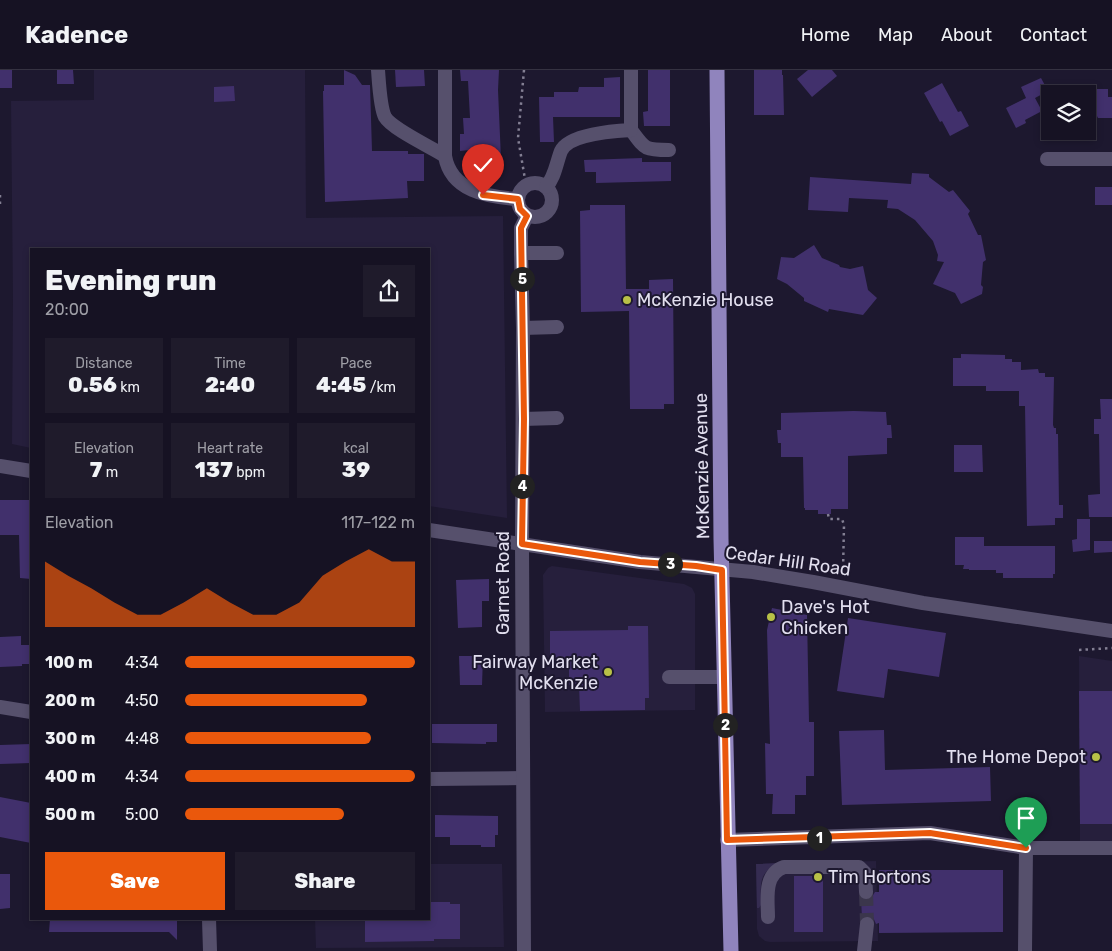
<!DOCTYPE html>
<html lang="en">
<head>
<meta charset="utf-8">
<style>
  :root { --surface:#161223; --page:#1f1b2b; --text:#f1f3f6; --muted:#9e9ea6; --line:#353241; --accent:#ea580c }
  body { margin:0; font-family:Rubik,sans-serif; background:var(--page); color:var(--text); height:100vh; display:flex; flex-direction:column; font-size:19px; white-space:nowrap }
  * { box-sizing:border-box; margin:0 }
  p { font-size:16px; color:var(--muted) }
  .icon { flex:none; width:28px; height:28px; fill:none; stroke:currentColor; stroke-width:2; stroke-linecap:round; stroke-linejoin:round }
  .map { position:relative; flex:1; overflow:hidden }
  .sheet { position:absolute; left:30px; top:178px; width:400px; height:672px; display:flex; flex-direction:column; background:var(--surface); border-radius:0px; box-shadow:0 2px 8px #0003,0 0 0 1px var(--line) }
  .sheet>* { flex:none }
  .controls { position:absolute; left:1041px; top:15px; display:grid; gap:10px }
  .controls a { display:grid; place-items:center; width:55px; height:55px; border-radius:0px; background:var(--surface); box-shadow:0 2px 8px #0003,0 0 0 1px var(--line); font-size:25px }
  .pin { position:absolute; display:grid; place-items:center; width:42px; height:42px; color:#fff; margin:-51px -21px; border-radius:50% 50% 50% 0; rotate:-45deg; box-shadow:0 0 5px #0007 }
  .pin .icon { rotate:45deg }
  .km { position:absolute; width:25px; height:25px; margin:-12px; border-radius:50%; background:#222; color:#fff; font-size:14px; line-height:25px; text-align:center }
  .round { display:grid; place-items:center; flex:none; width:52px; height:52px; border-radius:0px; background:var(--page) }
  .head { display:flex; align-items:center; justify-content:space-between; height:85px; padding:0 15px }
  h1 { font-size:28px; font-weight:800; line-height:38px }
  .stats { display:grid; grid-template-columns:repeat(3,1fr); gap:8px; height:85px; padding:5px 15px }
  .stats div { display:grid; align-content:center; border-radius:0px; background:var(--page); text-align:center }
  .stats b { font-size:21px; font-weight:800 }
  .stats small { font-size:14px; font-weight:400 }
  .stats p { font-size:14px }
  .chart { height:140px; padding:10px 15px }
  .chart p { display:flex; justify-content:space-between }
  .chart svg { width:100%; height:90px; margin-top:5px; fill:var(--accent); opacity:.7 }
  .primary-button { display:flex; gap:10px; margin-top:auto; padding:10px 15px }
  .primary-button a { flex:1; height:58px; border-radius:0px; background:var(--accent); color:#fff; font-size:20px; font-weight:800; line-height:58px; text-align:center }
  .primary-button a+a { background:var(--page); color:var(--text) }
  ul { padding:0 15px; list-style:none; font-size:16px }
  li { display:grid; grid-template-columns:80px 60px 1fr; align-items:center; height:38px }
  li i { height:12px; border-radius:6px; background:var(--accent) }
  header { display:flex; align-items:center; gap:30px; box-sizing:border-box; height:70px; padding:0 25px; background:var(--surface); border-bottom:1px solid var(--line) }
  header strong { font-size:24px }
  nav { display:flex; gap:28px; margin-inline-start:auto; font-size:18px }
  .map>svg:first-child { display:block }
  .built { fill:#261f3c }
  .green { fill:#352c51 }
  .building { fill:#41306c }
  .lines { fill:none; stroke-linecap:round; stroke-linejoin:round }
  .minor-tunnel { stroke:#3b364c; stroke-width:14; stroke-dasharray:14 7; stroke-linecap:butt }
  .path { stroke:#837f93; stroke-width:2.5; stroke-dasharray:2.5 4; stroke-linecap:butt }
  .minor { stroke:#56506c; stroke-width:14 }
  .major { stroke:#9084bd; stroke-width:15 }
  .route-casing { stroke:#fff; stroke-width:10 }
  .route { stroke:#ea580c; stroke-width:6 }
  .poi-dot { fill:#b8c147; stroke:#1d182f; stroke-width:2 }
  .labels { text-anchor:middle; stroke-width:4; stroke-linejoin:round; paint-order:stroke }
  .poi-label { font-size:18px; fill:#e2dfef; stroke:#1d182f; text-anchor:start }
  .street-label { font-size:18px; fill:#e2dfef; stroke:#1d182f }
</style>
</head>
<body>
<header>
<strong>Kadence</strong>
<nav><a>Home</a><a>Map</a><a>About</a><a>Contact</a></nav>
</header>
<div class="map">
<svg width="1112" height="881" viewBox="0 0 1112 881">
  <rect width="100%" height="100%" fill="#1d182f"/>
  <g class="built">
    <polygon points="94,0 305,0 306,148 503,146 507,448 429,436 429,179 31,179 31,378 12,374 13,228 11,31 94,30"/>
    <polygon points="552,496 684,514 692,518 695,524 695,640 545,642 543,505 548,498"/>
    <polygon points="1079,586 1112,591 1112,772 1080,772"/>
    <polygon points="876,791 878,871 770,872 765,871 759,866 757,859 756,794"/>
    <polygon points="429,794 502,794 504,877 316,878 315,849 429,849"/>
  </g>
  <path class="green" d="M 779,793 C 757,803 761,815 761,835 L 759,838 L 757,838 L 756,794 Z"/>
  <g class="building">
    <rect x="0" y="0" width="12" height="18"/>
    <polygon points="57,0 73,0 74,14 57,14"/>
    <polygon points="344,0 355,5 362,15 370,15 372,81 408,81 408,84 424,84 424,111 407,111 408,128 325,132 323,21 324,21 324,15 344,15"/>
    <polygon points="395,0 424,0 425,16 396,17"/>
    <polygon points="460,0 499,0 498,20 501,89 469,91 469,80 460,81 460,64 464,64 463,48 470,48 468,11 461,11"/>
    <polygon points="648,0 670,0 670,56 644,56 643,42 648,41"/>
    <polygon points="754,0 782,0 782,5 783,5 784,45 754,45"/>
    <polygon points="808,0 832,0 837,6 812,27 797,9"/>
    <polygon points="620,7 620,47 553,47 554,72 540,72 539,27 554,27 554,22 578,22 579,17 604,17 604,8"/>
    <polygon points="1041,8 1048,21 1035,28 1042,41 1025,50 1026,53 1016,58 1006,38 1026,28 1021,17"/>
    <polygon points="942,13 958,42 961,41 969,56 950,66 942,51 940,52 924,23"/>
    <polygon points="234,16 235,31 214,32 214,17"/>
    <polygon points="1088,19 1108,19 1108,27 1112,27 1112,48 1098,48 1097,46 1088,46"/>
    <polygon points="642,88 642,92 671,92 671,111 596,113 596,102 585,102 584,90"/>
    <polygon points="912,103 929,104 929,107 949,122 953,120 970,141 968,144 978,165 981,165 986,190 983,192 981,215 983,217 982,224 961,234 955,223 933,214 944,192 937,191 938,185 933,171 915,150 898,139 887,138 888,130 849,128 848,142 808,140 810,107 911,114"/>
    <rect x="1095" y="117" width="17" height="18"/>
    <polygon points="590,135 625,135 626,219 649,219 649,210 673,209 674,334 664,334 664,339 630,339 629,241 581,242 580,141 590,140"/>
    <polygon points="814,175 822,188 839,195 840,197 850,199 863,196 868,220 877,228 863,245 829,239 828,242 804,231 804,228 787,214 777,209 781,187 794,188"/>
    <polygon points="961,284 1005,285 1005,289 1012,289 1012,292 1021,292 1021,300 1038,299 1039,303 1045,303 1045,307 1054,307 1053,355 1054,358 1056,358 1056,364 1058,364 1059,435 1063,435 1063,448 1055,448 1055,455 1027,456 1025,336 1019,336 1019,321 986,321 986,316 953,316 953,288 961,288"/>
    <polygon points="1100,329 1112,329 1112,447 1089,447 1088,425 1100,424 1099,364 1094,364 1094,349 1101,349"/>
    <polygon points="854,341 886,342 887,355 891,355 892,368 887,368 887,384 848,386 848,439 831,439 831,444 818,444 818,440 805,440 805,438 804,438 803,387 781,387 781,373 778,373 777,360 781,360 781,343"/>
    <polygon points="954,375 982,375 983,402 954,402"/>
    <polygon points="0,430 31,430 31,509 20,508 19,465 0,465"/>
    <polygon points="1077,449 1090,449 1090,480 1073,482 1072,470 1077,469"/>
    <polygon points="955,467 984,467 984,476 1055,476 1055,504 1053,504 1053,508 1003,508 1003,503 996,503 996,500 969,500 969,499 963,499 964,495 955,495"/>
    <polygon points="1094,471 1112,471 1112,482 1094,483"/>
    <polygon points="489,509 489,531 482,531 482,557 458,558 456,510"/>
    <polygon points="772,538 807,545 809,652 814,652 814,706 806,706 806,725 795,725 795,744 772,744 773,724 766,724 765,673 770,674 767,560"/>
    <polygon points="848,548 946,563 939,607 888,599 884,628 837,621"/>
    <polygon points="628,556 648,556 649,628 645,628 645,640 580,641 579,615 569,615 569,588 550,588 550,561 628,560"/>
    <polygon points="21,566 21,575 31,575 31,594 22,594 22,596 0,597 0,567"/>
    <polygon points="459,586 483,586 482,615 460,615"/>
    <polygon points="1079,621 1112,621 1112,754 1080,754"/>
    <polygon points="432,654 497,654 497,672 486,672 486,674 432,673"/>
    <polygon points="884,660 885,700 990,697 991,731 842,735 839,661"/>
    <polygon points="31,674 31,693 0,694 0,675"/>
    <polygon points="0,727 31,733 31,773 0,767"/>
    <polygon points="435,745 498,746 498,765 495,765 495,777 481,777 481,775 450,775 450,767 435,767"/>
    <polygon points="879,800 1003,800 1003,862 879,863 879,853 876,854 873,847 867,845 862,847 861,829 866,831 870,830 875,822 879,822"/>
    <polygon points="0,804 10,804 10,838 0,839"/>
    <rect x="794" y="806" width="29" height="56"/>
    <polygon points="429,832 450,832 450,834 460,834 460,869 434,869 434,871 365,872 365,849 429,849"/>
    <polygon points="50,849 177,849 177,870 169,862 49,862"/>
  </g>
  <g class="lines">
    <polyline class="minor-tunnel" points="866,822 867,854"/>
    <g class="path">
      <polyline points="524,0 518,68 526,115"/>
      <polyline points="0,125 0,135"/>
      <polyline points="828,444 829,449 842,449 844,455 843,501"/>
      <polyline points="1079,580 1112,578"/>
    </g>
    <g class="minor">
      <path d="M 378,0 C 379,12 380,37 385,47 C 392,59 431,77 445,86"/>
      <path d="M 445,0 L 445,86 C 451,121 487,127 518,129"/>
      <path d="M 631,60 C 645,79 644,80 669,80"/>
      <polyline points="1047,89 1112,89"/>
      <circle cx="535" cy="130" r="17"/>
      <path d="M 546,117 C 555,107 556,94 561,81 C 569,64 614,61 631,60 L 631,0"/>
      <polyline points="521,183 557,183"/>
      <polyline points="523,258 557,257"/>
      <polyline points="523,349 557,348"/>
      <polyline points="0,396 31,401"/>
      <polyline points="429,460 640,492 753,502 813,512 923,533 1112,561"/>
      <polyline points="669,607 724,607"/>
      <polyline points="0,637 31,642"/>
      <polyline points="429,709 523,708"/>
      <polyline points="727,770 930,763 1026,778 1112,778"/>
      <path d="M 768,847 C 768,830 763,804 784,797 L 859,797 L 865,803 L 866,822"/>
      <polyline points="209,849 210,881"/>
      <polyline points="524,881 522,474 523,258 521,183 521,158 527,146"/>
      <polyline points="864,881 867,854"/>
      <polyline points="1025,881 1026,778"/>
    </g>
    <polyline class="major" points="717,0 721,469 731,881"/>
  </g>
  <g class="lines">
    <g class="route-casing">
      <polyline id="route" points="483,125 518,129 520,139 527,146 521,158 524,349 522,474 640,492 696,496 722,500 727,770 930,763 1026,778"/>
    </g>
    <use href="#route" class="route"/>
  </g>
  <g class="poi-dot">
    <circle cx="627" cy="230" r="5"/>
    <circle cx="771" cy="547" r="5"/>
    <circle cx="608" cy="602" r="5"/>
    <circle cx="1096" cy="687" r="5"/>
    <circle cx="818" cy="807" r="5"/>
  </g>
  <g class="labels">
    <g class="poi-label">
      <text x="637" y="236">McKenzie House</text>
      <text x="781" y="543">Dave's Hot<tspan x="781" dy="21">Chicken</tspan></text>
      <text x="598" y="598" text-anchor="end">Fairway Market<tspan x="598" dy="21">McKenzie</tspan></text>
      <text x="1086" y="693" text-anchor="end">The Home Depot</text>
      <text x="828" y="813">Tim Hortons</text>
    </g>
    <g class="street-label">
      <text transform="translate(702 396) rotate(-91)" y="6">McKenzie Avenue</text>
      <text transform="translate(788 491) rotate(8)" y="6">Cedar Hill Road</text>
      <text transform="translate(503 513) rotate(-90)" y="6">Garnet Road</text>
    </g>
  </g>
</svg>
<div class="controls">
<a><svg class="icon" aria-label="layers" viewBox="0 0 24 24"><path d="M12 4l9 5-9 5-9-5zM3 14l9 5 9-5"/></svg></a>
</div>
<div class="pin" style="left:1026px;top:778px;background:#1e9e55"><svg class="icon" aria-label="arrive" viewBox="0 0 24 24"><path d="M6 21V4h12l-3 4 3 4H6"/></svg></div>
<div class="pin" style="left:483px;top:125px;background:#d93025"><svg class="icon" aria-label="check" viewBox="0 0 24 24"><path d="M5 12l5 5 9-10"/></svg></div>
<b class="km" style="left:819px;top:768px">1</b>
<b class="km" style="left:725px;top:655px">2</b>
<b class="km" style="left:670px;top:494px">3</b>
<b class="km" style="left:522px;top:416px">4</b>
<b class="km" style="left:522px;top:209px">5</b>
<section class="sheet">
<div class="head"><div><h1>Evening run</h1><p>20:00</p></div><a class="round"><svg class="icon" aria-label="share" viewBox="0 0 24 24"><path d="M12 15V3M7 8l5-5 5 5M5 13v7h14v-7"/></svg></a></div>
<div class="stats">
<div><p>Distance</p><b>0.56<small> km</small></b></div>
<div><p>Time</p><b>2:40</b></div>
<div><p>Pace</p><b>4:45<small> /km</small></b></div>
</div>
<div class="stats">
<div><p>Elevation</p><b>7<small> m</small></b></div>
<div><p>Heart rate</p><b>137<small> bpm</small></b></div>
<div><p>kcal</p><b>39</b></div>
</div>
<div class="chart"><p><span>Elevation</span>117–122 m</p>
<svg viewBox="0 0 160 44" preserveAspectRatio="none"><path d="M0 44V12L10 19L20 25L30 32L40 38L50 38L60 32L70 25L80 32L90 38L100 38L110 32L120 19L130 12L140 6L150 12L160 12V44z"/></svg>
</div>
<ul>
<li><b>100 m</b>4:34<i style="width:100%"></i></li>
<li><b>200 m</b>4:50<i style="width:79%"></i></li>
<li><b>300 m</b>4:48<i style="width:81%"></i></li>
<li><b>400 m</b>4:34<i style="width:100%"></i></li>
<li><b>500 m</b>5:00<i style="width:69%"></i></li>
</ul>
<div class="primary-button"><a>Save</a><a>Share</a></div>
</section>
</div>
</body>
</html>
